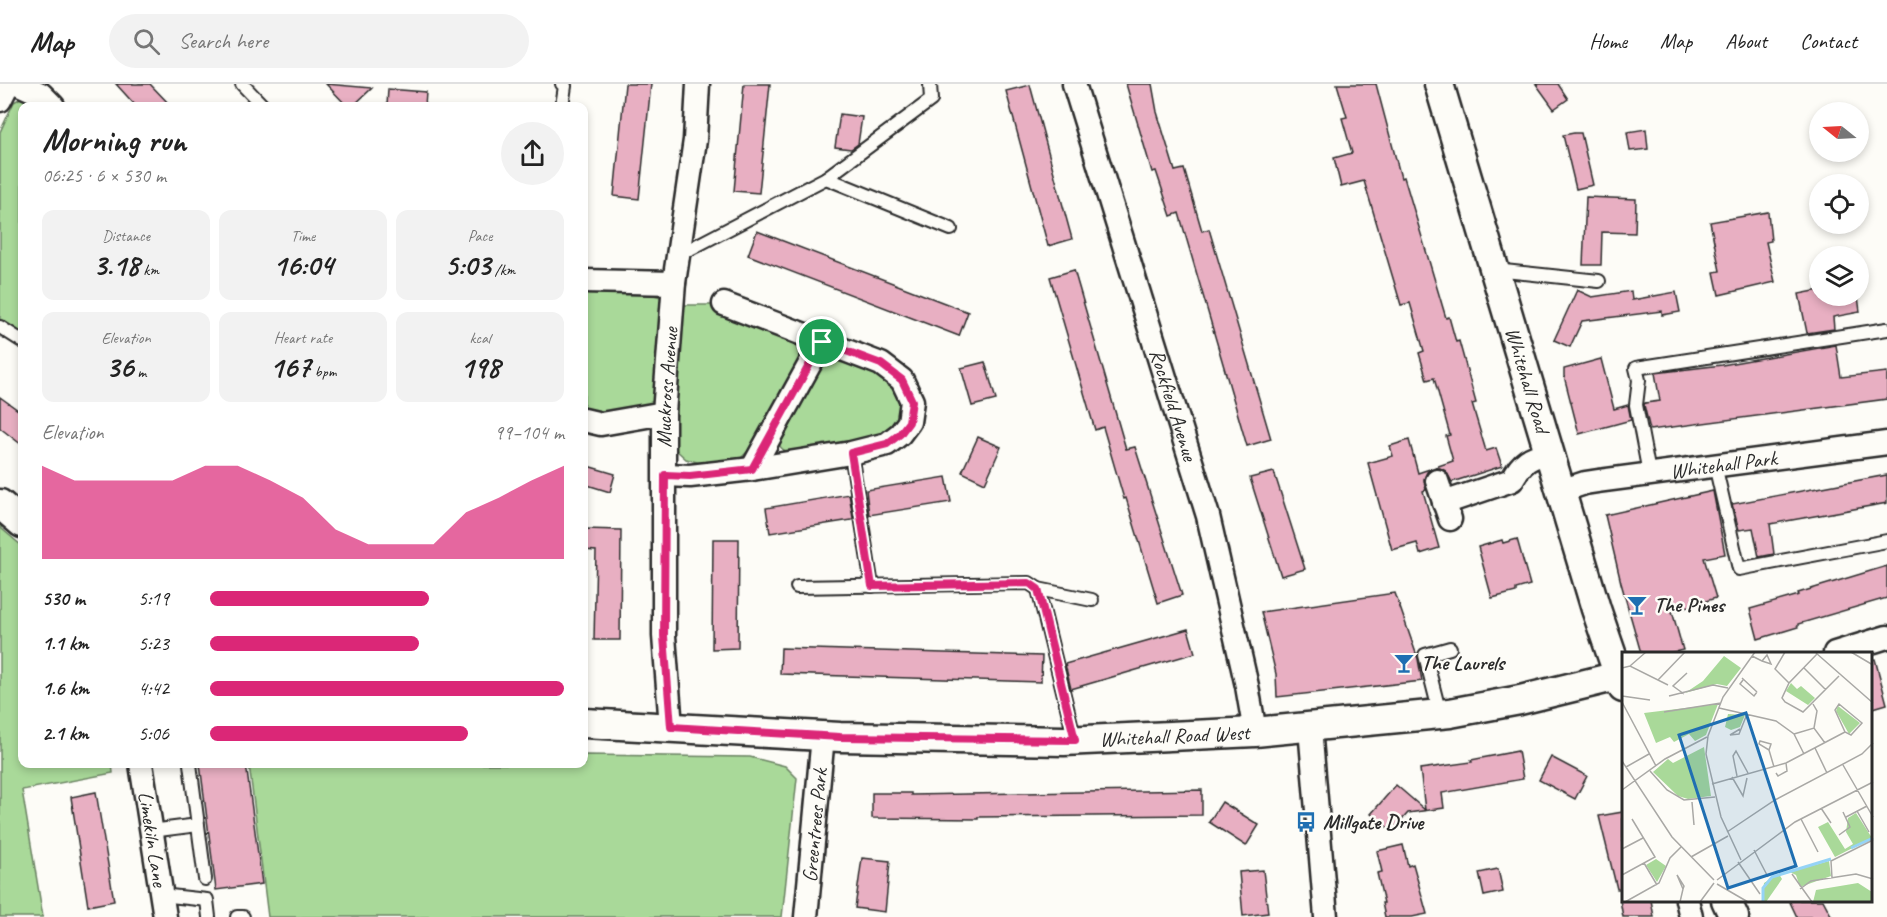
<!DOCTYPE html>
<html lang="en">
<head>
<meta charset="utf-8">
<style>
  :root { --surface:#fff; --page:#f2f2f2; --text:#222; --muted:#767676; --line:#e0e0e0; --accent:#db2777 }
  body { margin:0; font-family:Caveat,sans-serif; background:var(--page); color:var(--text); height:100vh; display:flex; flex-direction:column; font-size:22px; white-space:nowrap }
  * { box-sizing:border-box; margin:0 }
  p { font-size:20px; color:var(--muted) }
  .icon { flex:none; width:33px; height:33px; fill:none; stroke:currentColor; stroke-width:2; stroke-linecap:round; stroke-linejoin:round }
  .map { position:relative; flex:1; overflow:hidden }
  .sheet { position:absolute; left:18px; top:18px; width:570px; height:666px; display:flex; flex-direction:column; background:var(--surface); border-radius:12px; box-shadow:0 3px 9px #0003 }
  .sheet>* { flex:none }
  .needle { width:39px; rotate:288deg }
  .tools { position:absolute; left:1809px; top:18px; display:grid; gap:12px }
  .tools a { display:grid; place-items:center; width:60px; height:60px; border-radius:50%; background:var(--surface); box-shadow:0 3px 9px #0003; font-size:30px }
  .pin { position:absolute; display:grid; place-items:center; width:51px; height:51px; color:#fff; margin:-26px; border:3px solid #fff; border-radius:50%; box-shadow:0 2px 6px #0007 }
  .round { display:grid; place-items:center; flex:none; width:63px; height:63px; border-radius:32px; background:var(--page) }
  .summary { display:flex; align-items:center; justify-content:space-between; height:102px; padding:0 24px }
  h1 { font-size:33px; font-weight:700; line-height:45px }
  .metrics { display:grid; grid-template-columns:repeat(3,1fr); gap:9px; height:102px; padding:6px 24px }
  .metrics div { display:grid; align-content:center; border-radius:12px; background:var(--page); text-align:center }
  .metrics b { font-size:30px; font-weight:700 }
  .metrics small { font-size:16px; font-weight:400 }
  .metrics p { font-size:16px }
  .chart { height:168px; padding:12px 24px }
  .chart p { display:flex; justify-content:space-between }
  .chart svg { width:100%; height:108px; margin-top:6px; fill:var(--accent); opacity:.7 }
  ul { padding:0 24px; list-style:none; font-size:20px }
  li { display:grid; grid-template-columns:96px 72px 1fr; align-items:center; height:45px }
  li i { height:15px; border-radius:8px; background:var(--accent) }
  header { display:flex; align-items:center; gap:36px; box-sizing:border-box; height:84px; padding:0 30px; background:var(--surface); border-bottom:2px solid var(--line) }
  header strong { font-size:28px }
  nav { display:flex; gap:33px; margin-inline-start:auto; font-size:21px }
  .search { width:420px; height:54px; background:var(--page); display:flex; align-items:center; gap:15px; box-sizing:border-box; padding:0 21px; border-radius:33px; color:var(--muted); font-size:22px }
  .map>svg:first-child { display:block }
  .green { fill:#a9d999; stroke:#6a8262; stroke-width:1.5 }
  .building { fill:#e8afc2; stroke:#2b2b2b; stroke-width:1.5 }
  .lines { fill:none; stroke-linecap:round; stroke-linejoin:round }
  .service-casing { stroke:#2b2b2b; stroke-width:16 }
  .minor-casing { stroke:#2b2b2b; stroke-width:27 }
  .tertiary-casing { stroke:#2b2b2b; stroke-width:33 }
  .service { stroke:#fdfcf7; stroke-width:12 }
  .minor { stroke:#fdfcf7; stroke-width:22 }
  .tertiary { stroke:#fdfcf7; stroke-width:28 }
  .route-casing { stroke:#fff; stroke-width:12 }
  .route { stroke:#db2777; stroke-width:8 }
  .labels { text-anchor:middle; stroke-width:5; stroke-linejoin:round; paint-order:stroke }
  .street-label { font-size:21px; fill:#2b2b2b; stroke:#fdfcf7 }
  .poi-label { font-size:21px; font-weight:bold; fill:#2b2b2b; stroke:#fdfcf7; text-anchor:start }
  .inset-river { fill:none; stroke:#95d3f6; stroke-width:3 }
  .inset-road { fill:none; stroke:#a9a8a5; stroke-width:1.5 }
  .view { fill:#1f6fb2; fill-opacity:0.15; stroke:#1f6fb2; stroke-width:3 }
  .inset-edge { fill:none; stroke:#2b2b2b; stroke-width:3 }
</style>
</head>
<body>
<header>
<strong>Map</strong>
<div class="search"><svg class="icon" aria-label="search" viewBox="0 0 24 24"><circle cx="10" cy="10" r="6"/><path d="M15 15l6 6"/></svg>Search here</div>
<nav><a>Home</a><a>Map</a><a>About</a><a>Contact</a></nav>
</header>
<div class="map">
<svg width="1887" height="833" viewBox="0 0 1887 833">
  <rect width="100%" height="100%" fill="#fdfcf7"/>
  <filter id="ink" filterUnits="userSpaceOnUse"><feTurbulence type="fractalNoise" baseFrequency=".0167" numOctaves="2"/><feDisplacementMap in="SourceGraphic" scale="12" xChannelSelector="R" yChannelSelector="G"/><feConvolveMatrix kernelMatrix="1 2 1 2 8 2 1 2 1" color-interpolation-filters="sRGB"/></filter>
  <g filter="url(#ink)">
    <g class="green">
      <polygon points="27,10 43,22 22,22 22,250 0,237 0,48 14,18"/>
      <path d="M 584,209 L 654,211 L 661,213 L 657,317 C 634,324 607,335 584,329 Z"/>
      <polygon points="684,221 715,221 731,235 796,258 800,278 751,364 741,374 724,380 697,378 686,375 674,364 677,290"/>
      <path d="M 832,273 L 889,295 L 904,317 L 895,343 L 876,357 L 793,370 C 784,367 779,365 778,355 L 825,275 Z"/>
      <polygon points="0,440 2,445 22,462 22,680 112,680 113,689 22,706 43,833 0,833"/>
      <polygon points="584,671 750,673 785,682 797,694 782,833 268,833 249,680 584,680"/>
    </g>
    <g class="building">
      <polygon points="116,0 150,0 171,22 136,22"/>
      <polygon points="326,0 372,4 353,22 347,22"/>
      <polygon points="625,0 651,0 639,115 614,112"/>
      <polygon points="744,0 770,0 759,109 734,107"/>
      <polygon points="1126,0 1152,0 1157,28 1175,87 1184,85 1202,147 1209,145 1271,355 1247,362 1179,129 1171,132 1156,87 1152,88"/>
      <polygon points="1337,0 1376,0 1401,94 1404,93 1446,234 1449,233 1456,258 1459,257 1476,319 1472,320 1486,367 1496,364 1502,382 1452,398 1446,387 1440,384 1433,384 1427,388 1424,395 1426,406 1423,407 1439,464 1420,470 1417,459 1392,466 1368,379 1393,372 1390,362 1409,356 1418,389 1453,377 1446,352 1450,351 1434,294 1427,296 1419,269 1424,267 1410,219 1401,221 1364,97 1341,103 1334,74 1352,69 1342,34 1347,33"/>
      <polygon points="1536,0 1558,0 1568,15 1554,25"/>
      <polygon points="1030,1 1072,155 1048,162 1006,7"/>
      <polygon points="388,5 426,8 425,22 387,22"/>
      <polygon points="840,30 862,33 858,60 851,65 835,63"/>
      <polygon points="1646,45 1648,65 1630,67 1627,48"/>
      <polygon points="1574,49 1581,49 1593,101 1576,105 1563,51"/>
      <polygon points="1586,113 1636,115 1635,149 1602,148 1601,181 1583,181"/>
      <polygon points="1768,128 1771,157 1766,158 1775,198 1719,211 1714,188 1720,187 1710,138"/>
      <polygon points="757,147 968,228 959,252 748,171"/>
      <polygon points="1074,186 1126,365 1135,363 1182,511 1158,519 1126,414 1124,415 1103,343 1095,346 1050,193"/>
      <polygon points="1577,206 1592,213 1631,207 1632,216 1676,208 1680,228 1662,231 1662,227 1582,237 1570,263 1554,256"/>
      <polygon points="1820,206 1820,212 1858,212 1860,228 1833,233 1834,245 1807,249 1799,210"/>
      <polygon points="1836,261 1841,293 1887,288 1887,315 1650,346 1644,321 1645,319 1660,317 1655,289 1722,281"/>
      <polygon points="1601,275 1614,325 1628,321 1631,336 1579,350 1564,292 1564,285"/>
      <polygon points="985,278 996,316 972,322 961,284"/>
      <polygon points="0,313 22,329 22,361 0,344"/>
      <polygon points="978,353 1001,363 985,399 962,388"/>
      <polygon points="584,381 615,390 610,408 584,400"/>
      <polygon points="1274,388 1305,485 1281,492 1250,394"/>
      <polygon points="1887,391 1887,419 1770,440 1774,470 1759,473 1753,444 1739,446 1732,420"/>
      <polygon points="946,393 951,418 869,431 866,406"/>
      <polygon points="1713,407 1725,470 1704,474 1716,514 1672,527 1683,566 1670,569 1641,569 1621,499 1605,431"/>
      <polygon points="849,410 853,434 851,436 770,449 766,424"/>
      <polygon points="584,445 621,446 620,556 594,556 596,467 584,466"/>
      <polygon points="713,455 739,455 738,564 712,565"/>
      <polygon points="1517,455 1530,501 1516,505 1516,508 1492,514 1478,463 1502,456 1503,459"/>
      <polygon points="1887,482 1887,514 1798,540 1798,543 1758,555 1750,525 1799,511 1798,509"/>
      <polygon points="1395,509 1418,575 1422,597 1277,613 1276,590 1261,528"/>
      <polygon points="1188,545 1195,569 1071,605 1065,580"/>
      <polygon points="781,564 1042,572 1041,598 780,590"/>
      <polygon points="1875,575 1887,620 1870,625 1870,576"/>
      <polygon points="1518,667 1523,695 1442,709 1444,724 1408,729 1392,747 1371,730 1396,701 1425,726 1420,685 1472,678 1471,676"/>
      <polygon points="1551,673 1587,692 1575,715 1539,696"/>
      <polygon points="200,680 246,680 262,800 216,806"/>
      <polygon points="1202,706 1202,731 978,733 978,735 872,734 872,709 911,709 911,711"/>
      <polygon points="96,708 114,817 88,822 71,713"/>
      <polygon points="1222,718 1259,741 1246,762 1209,738"/>
      <polygon points="1623,728 1623,805 1617,805 1599,732"/>
      <polygon points="1403,761 1408,782 1413,780 1427,830 1412,833 1385,833 1382,819 1384,819 1377,789 1382,788 1377,767"/>
      <polygon points="862,774 890,777 885,828 855,824"/>
      <polygon points="1498,785 1503,808 1484,812 1479,789"/>
      <polygon points="1263,786 1268,829 1243,832 1239,788"/>
      <polygon points="1620,816 1651,816 1654,833 1623,833"/>
      <polygon points="1789,816 1823,816 1832,833 1797,833"/>
    </g>
    <g class="lines">
      <g class="service-casing">
        <g id="service">
          <polyline points="242,0 263,22"/>
          <polyline points="562,22 565,2 562,0"/>
          <polyline points="826,94 931,16 930,0"/>
          <polyline points="679,164 690,165 826,94 951,145"/>
          <polyline points="1495,186 1599,197"/>
          <polyline points="0,243 22,257"/>
          <polyline points="851,369 872,502"/>
          <polyline points="1715,381 1739,485 1887,457"/>
          <polyline points="1649,389 1636,321 1639,296 1636,284 1887,245"/>
          <polyline points="797,503 1029,499 1038,505 1075,656"/>
          <polyline points="1038,505 1092,516"/>
          <polyline points="1440,630 1425,571 1450,564"/>
          <polyline points="190,680 205,795"/>
          <polyline points="151,747 198,741"/>
          <polyline points="161,811 207,816 209,833"/>
          <polyline points="237,833 243,833"/>
        </g>
      </g>
      <g class="minor-casing">
        <g id="minor">
          <polyline points="19,0 41,10 53,22"/>
          <path id="s1" d="M 1074,0 L 1208,432 L 1247,602 L 1255,648"/>
          <polyline points="0,16 8,0"/>
          <polyline points="584,197 674,199"/>
          <polyline points="584,336 601,340 664,329"/>
          <polyline points="752,385 822,258"/>
          <polyline points="665,391 690,392 752,385 851,369 887,360 900,350 909,338 912,317 902,296 881,280 724,220"/>
          <polyline points="1437,397 1450,435"/>
          <path id="s2" d="M 1561,407 L 1585,399 L 1598,397 L 1887,359"/>
          <path d="M 1444,419 L 1512,396 C 1522,377 1530,373 1550,368"/>
          <polyline points="1835,569 1887,553"/>
          <path id="s3" d="M 671,643 L 664,552 L 664,329 L 674,199 L 695,56 L 698,0"/>
          <polyline points="1310,644 1326,833"/>
          <path id="s4" d="M 141,680 L 165,833"/>
          <polyline points="1687,816 1691,833"/>
          <path id="s5" d="M 806,833 L 823,652"/>
        </g>
      </g>
      <g class="tertiary-casing">
        <g id="tertiary">
          <path id="s6" d="M 1439,0 L 1596,525 L 1623,604"/>
          <polyline points="0,420 22,439"/>
          <path id="s7" d="M 584,639 L 840,653 L 1064,657 L 1255,648 L 1450,629 L 1520,616 L 1618,592"/>
          <polyline points="1726,816 1734,833"/>
        </g>
      </g>
      <use href="#service" class="service"/>
      <use href="#minor" class="minor"/>
      <use href="#tertiary" class="tertiary"/>
    </g>
  </g>
  <g class="lines" filter="url(#ink)">
    <g class="route-casing">
      <polygon id="route" points="822,258 881,280 902,296 912,317 909,338 900,350 887,360 851,369 872,502 1029,499 1038,505 1075,656 840,653 671,643 664,552 665,391 690,392 752,385"/>
    </g>
    <use href="#route" class="route"/>
  </g>
  <defs>
    <g id="bar-bare" transform="scale(1.62)"><path d="M-6-5H6L.8 .8V4.5H3.5V6h-7V4.5H-.8V.8Z" fill="#1f6fb2" stroke="#fdfcf7" stroke-width="2.5" paint-order="stroke"/></g>
    <g id="bus-bare" transform="scale(1.62)"><path d="M-5-6H5V4H4V6H2V4H-2V6H-4V4H-5ZM-3.5-4V0h7V-4ZM-3.5 1.2v1.5H-2V1.2ZM2 1.2v1.5H3.5V1.2Z" fill="#1f6fb2" stroke="#fdfcf7" stroke-width="2.5" paint-order="stroke"/></g>
  </defs>
  <g fill-rule="evenodd">
    <use href="#bar-bare" x="1637" y="521"/>
    <use href="#bar-bare" x="1404" y="579"/>
    <use href="#bus-bare" x="1306" y="738"/>
  </g>
  <g class="labels">
    <g class="street-label">
      <text dy="7" stroke="none"><textPath href="#s6" startOffset="309">Whitehall Road</textPath></text>
      <text dy="7" stroke="none"><textPath href="#s3" startOffset="340">Muckross Avenue</textPath></text>
      <text dy="7" stroke="none"><textPath href="#s1" startOffset="336">Rockfield Avenue</textPath></text>
      <text dy="7" stroke="none"><textPath href="#s2" startOffset="165">Whitehall Park</textPath></text>
      <text dy="7" stroke="none"><textPath href="#s7" startOffset="591">Whitehall Road West</textPath></text>
      <text dy="7" stroke="none"><textPath href="#s5" startOffset="92">Greentrees Park</textPath></text>
      <text dy="7" stroke="none"><textPath href="#s4" startOffset="76">Limekiln Lane</textPath></text>
    </g>
    <g class="poi-label">
      <text x="1654" y="528">The Pines</text>
      <text x="1421" y="586">The Laurels</text>
      <text x="1323" y="745">Millgate Drive</text>
    </g>
  </g>
  <g transform="translate(1622 568)">
    <rect width="250" height="250" fill="#fdfcf7"/>
    <path d="M 102,4 L 119,16 L 105,34 L 95,32 L 63,41 L 81,29 ZM 169,31 L 175,37 L 179,34 L 193,46 L 186,53 L 164,39 ZM 96,52 L 84,83 L 73,89 L 67,82 L 52,90 L 48,85 L 34,91 L 22,61 ZM 216,54 L 238,71 L 227,82 L 214,59 ZM 106,62 L 123,63 L 118,75 L 109,78 L 103,75 ZM 82,95 L 89,144 L 66,147 L 56,144 L 31,120 L 46,107 L 51,111 ZM 234,161 L 250,186 L 213,205 L 196,175 L 206,170 L 223,197 L 231,192 L 224,180 L 226,166 ZM 34,207 L 44,214 L 35,230 L 24,213 ZM 207,209 L 209,224 L 178,235 L 174,223 L 168,220 ZM 157,222 L 160,227 L 144,250 L 140,250 L 142,231 ZM 236,231 L 250,240 L 250,250 L 191,250 L 194,238 Z" fill="#a9d999"/>
    <path class="inset-river" d="M 229,196 L 251,186M 141,250 L 141,236 L 150,225 L 209,207"/>
    <path class="inset-road" d="M 163,0 L 153,17 L 167,31M 229,0 L 251,13M 194,1 L 251,51M 195,2 L 167,31 L 160,46 L 163,50 L 181,60 L 217,24M 130,4 L 140,9 L 149,12 L 145,3 L 140,9M 8,14 L 24,0M 0,16 L 8,14 L 46,33M 182,16 L 204,38M 120,26 L 135,40M 36,28 L 63,0M 121,28 L 118,32 L 132,44 L 135,40M 62,42 L 51,34 L 65,21M 0,44 L 28,48M 47,44 L 91,33 L 106,36M 0,50 L 34,114M 191,52 L 195,59 L 192,76M 217,52 L 240,71 L 229,83 L 223,80 L 213,58 ZM 97,56 L 154,69 L 172,82 L 182,102M 42,60 L 99,51M 118,77 L 108,83 L 117,82 L 125,62M 172,82 L 192,76 L 203,91M 193,96 L 205,121M 147,98 L 137,92 L 138,89 L 149,92 L 147,98 L 152,115M 0,109 L 50,185 L 92,228M 221,113 L 251,165M 4,115 L 27,102M 28,119 L 45,138 L 62,148 L 93,145M 154,121 L 156,124 L 165,119 L 164,111M 115,124 L 111,104 L 114,99 L 126,121M 110,125 L 121,144 L 125,126M 90,132 L 164,111 L 223,80M 0,138 L 43,107 L 85,85M 70,150 L 72,173M 199,156 L 209,171M 235,159 L 247,180M 224,165 L 245,154M 179,167 L 196,200M 105,180 L 153,148 L 240,102 L 251,91M 217,183 L 228,175 L 221,160M 0,197 L 21,186M 132,198 L 146,225M 69,205 L 106,184M 119,208 L 99,165 L 84,102 L 86,84 L 101,45 L 133,0M 116,210 L 138,242M 22,211 L 35,233M 170,222 L 190,250M 0,223 L 33,205 L 10,167M 210,226 L 209,209 L 251,188M 95,228 L 173,170 L 251,130M 95,232 L 126,250M 178,237 L 189,229 L 234,222 L 251,227M 3,250 L 37,231 L 48,206 L 59,195M 58,250 L 61,237 L 62,234 L 55,223 L 61,237M 78,250 L 92,231"/>
    <path class="view" d="M 124,61 L 174,214 L 106,236 L 57,83 Z"/>
    <rect width="250" height="250" class="inset-edge"/>
  </g>
</svg>
<div class="tools">
<a><svg class="needle" viewBox="-14 -14 28 28"><path d="M0-13l5 13h-10z" fill="#e53935"/><path d="M0 13l5-13h-10z" fill="#767676"/></svg></a>
<a><svg class="icon" aria-label="locate" viewBox="0 0 24 24"><circle cx="12" cy="12" r="6"/><path d="M12 2v4M12 18v4M2 12h4M18 12h4"/></svg></a>
<a><svg class="icon" aria-label="layers" viewBox="0 0 24 24"><path d="M12 4l9 5-9 5-9-5zM3 14l9 5 9-5"/></svg></a>
</div>
<div class="pin" style="left:822px;top:258px;background:#1e9e55"><svg class="icon" aria-label="arrive" viewBox="0 0 24 24"><path d="M6 21V4h12l-3 4 3 4H6"/></svg></div>
<section class="sheet">
<div class="summary"><div><h1>Morning run</h1><p>06:25 · 6 × 530 m</p></div><a class="round"><svg class="icon" aria-label="share" viewBox="0 0 24 24"><path d="M12 15V3M7 8l5-5 5 5M5 13v7h14v-7"/></svg></a></div>
<div class="metrics">
<div><p>Distance</p><b>3.18<small> km</small></b></div>
<div><p>Time</p><b>16:04</b></div>
<div><p>Pace</p><b>5:03<small> /km</small></b></div>
</div>
<div class="metrics">
<div><p>Elevation</p><b>36<small> m</small></b></div>
<div><p>Heart rate</p><b>167<small> bpm</small></b></div>
<div><p>kcal</p><b>198</b></div>
</div>
<div class="chart"><p><span>Elevation</span>99–104 m</p>
<svg viewBox="0 0 160 44" preserveAspectRatio="none"><path d="M0 44V6L10 12L20 12L30 12L40 12L50 6L60 6L70 12L80 19L90 32L100 38L110 38L120 38L130 25L140 19L150 12L160 6V44z"/></svg>
</div>
<ul>
<li><b>530 m</b>5:19<i style="width:62%"></i></li>
<li><b>1.1 km</b>5:23<i style="width:59%"></i></li>
<li><b>1.6 km</b>4:42<i style="width:100%"></i></li>
<li><b>2.1 km</b>5:06<i style="width:73%"></i></li>
</ul>
</section>
</div>
</body>
</html>
